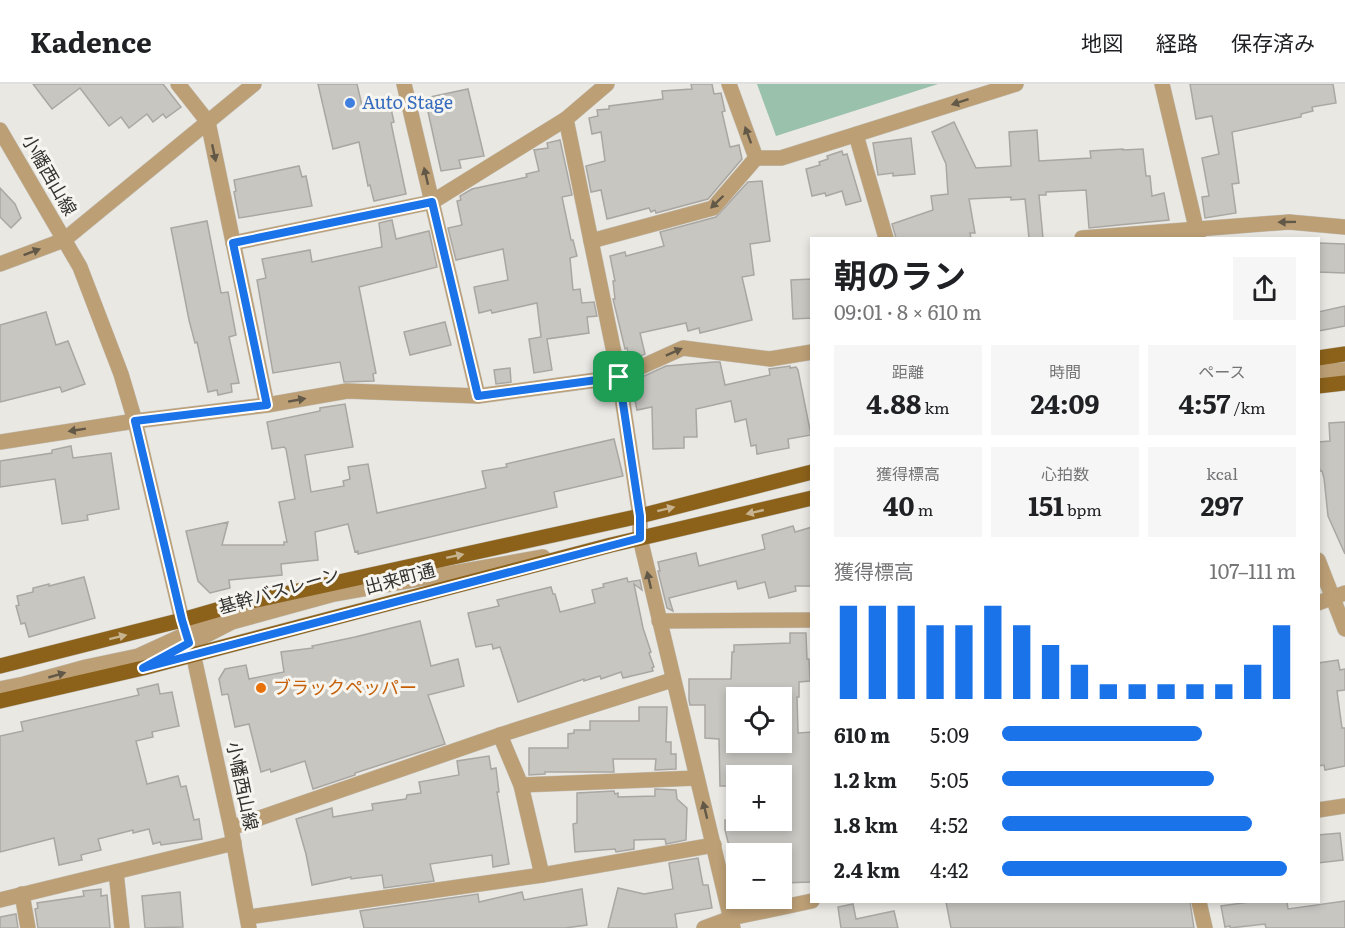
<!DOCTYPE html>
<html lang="ja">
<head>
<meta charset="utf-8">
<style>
  :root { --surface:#fff; --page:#f6f6f6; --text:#202124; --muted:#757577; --line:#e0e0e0; --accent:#1a73e8 }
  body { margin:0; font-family:Literata,"Noto Sans JP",serif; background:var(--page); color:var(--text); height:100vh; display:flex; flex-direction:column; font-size:22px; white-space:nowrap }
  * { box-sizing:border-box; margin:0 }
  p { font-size:20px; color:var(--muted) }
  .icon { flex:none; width:33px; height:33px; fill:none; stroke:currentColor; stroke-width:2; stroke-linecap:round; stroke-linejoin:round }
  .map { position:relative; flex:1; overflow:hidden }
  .side { position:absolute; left:810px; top:153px; width:510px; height:666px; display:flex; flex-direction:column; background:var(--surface); border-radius:0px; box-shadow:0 3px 9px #0003 }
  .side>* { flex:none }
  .fabs { position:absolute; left:726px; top:603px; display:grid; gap:12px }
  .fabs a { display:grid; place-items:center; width:66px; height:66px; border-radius:0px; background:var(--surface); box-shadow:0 3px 9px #0003; font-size:30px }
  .pin { position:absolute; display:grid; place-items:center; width:51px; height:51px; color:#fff; margin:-26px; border-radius:12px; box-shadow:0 3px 9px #0006 }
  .round { display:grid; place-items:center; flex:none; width:63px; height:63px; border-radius:0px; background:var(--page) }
  .overview { display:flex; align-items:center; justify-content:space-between; height:102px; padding:0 24px }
  h1 { font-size:33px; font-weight:700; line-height:45px }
  .metrics { display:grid; grid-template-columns:repeat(3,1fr); gap:9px; height:102px; padding:6px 24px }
  .metrics div { display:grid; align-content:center; border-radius:0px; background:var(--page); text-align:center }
  .metrics b { font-size:26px; font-weight:700 }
  .metrics small { font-size:16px; font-weight:400 }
  .metrics p { font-size:16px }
  .chart { height:168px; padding:12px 24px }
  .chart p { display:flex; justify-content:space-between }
  .chart svg { width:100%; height:108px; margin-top:6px; stroke:var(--accent); stroke-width:6 }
  ul { padding:0 24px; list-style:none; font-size:20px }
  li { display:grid; grid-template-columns:96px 72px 1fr; align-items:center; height:45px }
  li i { height:15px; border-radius:8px; background:var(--accent) }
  header { display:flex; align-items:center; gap:36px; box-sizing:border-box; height:84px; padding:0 30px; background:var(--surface); border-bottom:2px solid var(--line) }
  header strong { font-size:28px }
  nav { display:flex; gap:33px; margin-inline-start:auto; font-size:21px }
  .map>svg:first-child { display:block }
  .green { fill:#99c1ac }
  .building { fill:#c8c6c1; stroke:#aaa7a3; stroke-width:1.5; fill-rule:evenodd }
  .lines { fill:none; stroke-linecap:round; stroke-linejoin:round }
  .minor-casing { stroke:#c5c4bf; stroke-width:16 }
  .major-casing { stroke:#c5c4bf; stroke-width:16 }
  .minor { stroke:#bc9f75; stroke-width:15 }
  .major { stroke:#8c621b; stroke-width:15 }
  .oneway { fill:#625848 }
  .oneway2 { fill:#c7b390 }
  .route-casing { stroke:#fff; stroke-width:12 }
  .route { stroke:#1a73e8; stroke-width:8 }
  .shop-dot { fill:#3f7fe0; stroke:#f7f5f0; stroke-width:2 }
  .food-dot { fill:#e8710a; stroke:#f7f5f0; stroke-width:2 }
  .labels { text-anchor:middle; stroke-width:6; stroke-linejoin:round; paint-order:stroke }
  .shop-label { font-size:18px; fill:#366cbe; stroke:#f7f5f0; text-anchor:start }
  .street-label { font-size:18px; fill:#323230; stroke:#f7f5f0 }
  .food-label { font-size:18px; fill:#c56008; stroke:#f7f5f0; text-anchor:start }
</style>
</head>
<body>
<header>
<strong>Kadence</strong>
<nav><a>地図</a><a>経路</a><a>保存済み</a></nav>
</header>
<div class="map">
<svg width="1345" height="844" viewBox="0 0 1345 844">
  <rect width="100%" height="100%" fill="#eae8e3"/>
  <polygon class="green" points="757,0 938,0 776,52"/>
  <g class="building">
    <polygon points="33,0 163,0 181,23 166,34 163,30 153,38 147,30 129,44 121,33 109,42 80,4 52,25"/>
    <polygon points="318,0 357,0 363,26 390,20 394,38 391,39 406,110 374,117 370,101 368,102 359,58 333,65"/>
    <polygon points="691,0 712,0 714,10 721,9 725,27 722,28 730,63 739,61 742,75 708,115 656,129 655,126 651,128 649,124 607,135 601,106 591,108 586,82 605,77 601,48 592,50 589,34 598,32 597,26 609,25 609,22 663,15 662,7 692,5"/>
    <polygon points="1190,0 1333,0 1336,19 1312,23 1313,27 1301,30 1301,33 1232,48 1239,99 1232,100 1236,129 1205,134 1202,113 1209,112 1202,74 1219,70 1212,32 1196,35"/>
    <polygon points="468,5 484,72 459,76 461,84 441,87 425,14"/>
    <polygon points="954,38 976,84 1011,82 1009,48 1037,46 1039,77 1091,74 1090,67 1123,65 1123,66 1143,65 1146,92 1150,92 1152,112 1164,109 1169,136 1089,144 1086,106 1046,108 1046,111 1039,111 1043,154 1029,154 1025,115 1011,116 1011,113 969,115 975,149 970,149 971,154 896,154 892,140 933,126 931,112 948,110 946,80 932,48"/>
    <polygon points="911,54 915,90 893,92 893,89 878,91 873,59"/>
    <polygon points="560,56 572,111 562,113 571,156 573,156 577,172 570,174 573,206 580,205 582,219 594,218 597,232 587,233 589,249 547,255 552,286 534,289 529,255 541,253 537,219 492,229 491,226 479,229 474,203 508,196 503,165 456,176 448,144 462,141 457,117 461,116 460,112 472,105 527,93 526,90 539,87 534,66 548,64 547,59"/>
    <polygon points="842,67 843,71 847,70 861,117 846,121 842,107 826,112 825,109 812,112 806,85 820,81 819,78 828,75 827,72"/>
    <polygon points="299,82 302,93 306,92 312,122 239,134 234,108 236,107 234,96"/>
    <polygon points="762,97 770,157 750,160 754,191 742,193 752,236 700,249 699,244 688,247 686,239 640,249 645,270 630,277 627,264 625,265 613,215 615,215 613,197 615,197 610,172 625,168 626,172 664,162 660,148 716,133 748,98"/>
    <polygon points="0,104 15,120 21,134 11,144 0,133"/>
    <polygon points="392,136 396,155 429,147 437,183 359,203 376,289 373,290 374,297 344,298 340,278 273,289 257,196 266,194 262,175 310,166 312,178 382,163 379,139"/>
    <polygon points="207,137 221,209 228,208 236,251 229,253 239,299 231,300 232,308 218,311 217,306 208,308 197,258 195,259 189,236 171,144"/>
    <polygon points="1318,159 1345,160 1345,189 1318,188"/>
    <polygon points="812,195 812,234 793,235 791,196"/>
    <polygon points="1345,222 1345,242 1318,247 1318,228"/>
    <polygon points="46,228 56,261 68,257 85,300 62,308 60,303 0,318 0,241"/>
    <polygon points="445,238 451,261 410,271 404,248"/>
    <polygon points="714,278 720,278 725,301 770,291 769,285 790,282 790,284 796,283 798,286 811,351 788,355 789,364 757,370 756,361 751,362 746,335 735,338 731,317 696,325 697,353 684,353 684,364 653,365 652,323 637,326 631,298 666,282"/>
    <polygon points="510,284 511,298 496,300 494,286"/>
    <polygon points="345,320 353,363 305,371 311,408 344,402 343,397 350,395 348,383 368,380 377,429 486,404 482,387 507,383 506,380 614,355 623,392 554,408 557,423 358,470 358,467 355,468 348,440 315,448 318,476 281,480 282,491 229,496 230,504 210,509 198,497 186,447 228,438 222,461 284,461 284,458 287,458 279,418 295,415 286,365 284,363 272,365 267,338 320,327 320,324"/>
    <polygon points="1345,338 1345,470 1328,432 1324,394 1322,387 1320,387 1318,378 1318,358 1330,357 1329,339"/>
    <polygon points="71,362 73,374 111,369 119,425 87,431 88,436 62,440 55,395 0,403 0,377 52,369 52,366"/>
    <polygon points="793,442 795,448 812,443 812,502 795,502 796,507 769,514 765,498 738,505 736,497 669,514 673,527 667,524 658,487 660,487 658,478 696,469 699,482 765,465 762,451"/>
    <polygon points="84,493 95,534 29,553 25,539 21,540 16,522 19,521 17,512 33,508 33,504 49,500 49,502"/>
    <polygon points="627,494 628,498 640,496 642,506 634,500 643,544 651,568 649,569 654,583 652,584 653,587 623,594 621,588 601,595 600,592 584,597 584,595 518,618 500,563 493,565 492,560 476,563 468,529 499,522 497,516 551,503 553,510 555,510 560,528 595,519 592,506 604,503 603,500"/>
    <polygon points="420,537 431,582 458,575 464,602 428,611 445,660 355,689 355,691 313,705 305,677 271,688 270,685 261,688 249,640 235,643 228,610 222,611 219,595 225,585 246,581 249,595 284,588 281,568 313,564 312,562 355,553"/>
    <path d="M 790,549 L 806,549 L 807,575 L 809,575 L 810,597 L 799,598 L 799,613 L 797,613 L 798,649 L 812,648 L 812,798 L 782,799 L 782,770 L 731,770 L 725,746 L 725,736 L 782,736 L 782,692 L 736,692 L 736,702 L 720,702 L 719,655 L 705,654 L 705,621 L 690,621 L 689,616 L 689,595 L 731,595 L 732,568 L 734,568 L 734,561 L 790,559 ZM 782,612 L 782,658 L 736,658 L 736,613 Z"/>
    <polygon points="1338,576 1340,586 1345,585 1345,606 1337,607 1342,644 1345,644 1345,682 1325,686 1324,681 1318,682 1318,579"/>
    <polygon points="158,600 160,610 172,608 179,642 152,648 153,653 136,657 147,700 178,692 181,703 186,702 194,736 199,735 202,755 161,761 160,758 153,760 149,745 133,749 133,746 98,755 101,766 81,771 82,776 59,781 54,754 0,768 0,652 23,647 21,638 139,611 137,605"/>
    <polygon points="639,623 667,623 666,658 671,658 671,670 676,670 676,685 655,686 656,675 613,675 614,688 545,688 545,690 529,691 529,664 568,664 568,650 574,649 574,646 590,646 590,637 639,637"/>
    <polygon points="489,672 491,685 496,684 499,708 497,708 509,780 493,783 492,771 430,780 434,797 384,804 382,791 351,795 351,793 312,801 306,770 296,735 332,724 333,733 373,726 372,720 406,715 407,711 421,709 419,698 459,691 457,677"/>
    <polygon points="655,705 676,706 677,715 687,724 686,756 666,760 665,755 634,756 634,765 616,768 615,765 575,768 573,740 577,739 577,709 614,707 615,710 618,709 618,713 655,712"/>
    <polygon points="1340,749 1343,776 1318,779 1318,751"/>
    <polygon points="698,774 703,801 708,801 712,824 675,830 677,844 608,844 618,804 644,810 673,805 669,779"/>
    <polygon points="101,805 101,812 107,811 110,844 38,844 35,825 38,824 37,819 84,812 83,807"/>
    <polygon points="582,805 587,841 565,844 364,844 360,827 478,810 479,818 522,808 524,816"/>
    <polygon points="180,808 183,843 145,844 142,812"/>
    <polygon points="1345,817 1345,844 1266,844 1265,840 1230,844 1230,842 1225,843 1221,822 1250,818 1287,818 1288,825"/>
    <polygon points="946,818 1190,818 1194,844 951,844"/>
    <polygon points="853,820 856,835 894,827 898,844 841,844 838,823"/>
    <polygon points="16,830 18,844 0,844 0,833"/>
  </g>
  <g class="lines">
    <g class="minor-casing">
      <g id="minor">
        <polyline points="178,0 208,38 267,321"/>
        <polyline points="404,0 478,312"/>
        <polyline points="729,0 756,74 781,74 1016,0"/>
        <polyline points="1162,0 1198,152"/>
        <polyline points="566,35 619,293 640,432 640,454 733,844"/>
        <polyline points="0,46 80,183 121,290 135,337 182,536 193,569 231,744 249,844"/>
        <polyline points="856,51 886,154"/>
        <polyline points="1082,154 1289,138 1345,143"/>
        <polyline points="591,157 713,124 756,74"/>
        <polyline points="233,159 432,118 566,35 607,0"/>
        <polyline points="0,180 64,156 254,0"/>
        <polyline points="1318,287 1345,286"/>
        <polyline points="0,358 135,337 267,321 347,307 478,312 619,293 683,264 770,275 812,268"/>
        <polyline points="1318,476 1345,545"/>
        <polyline points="1318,519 1345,509"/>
        <polyline points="659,537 812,536"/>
        <polyline points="152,579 232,538 334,510 543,473"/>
        <polyline points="0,605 24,600 86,583 138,572 186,550 225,527"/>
        <polyline points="500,651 521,701 542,791"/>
        <polyline points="521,701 697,694"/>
        <polyline points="1318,726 1345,722"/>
        <polyline points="231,744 500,651 672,596"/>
        <polyline points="116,788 122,844"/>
        <polyline points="22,810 28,844"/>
        <polyline points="0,816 234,759"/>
        <polyline points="1199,818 1205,844"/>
        <polyline points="249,833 542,791 714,761"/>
        <polyline points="704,844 731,834 812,817"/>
      </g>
    </g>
    <g class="major-casing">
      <g id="major">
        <polyline points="1318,274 1345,270"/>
        <polyline points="1318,302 1345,299"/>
        <polyline points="0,582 182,536 234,521 640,432 812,388"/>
        <polyline points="0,617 143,584 611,461 812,414"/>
      </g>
    </g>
    <use href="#minor" class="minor"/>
    <use href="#major" class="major"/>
  </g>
  <defs><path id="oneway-solid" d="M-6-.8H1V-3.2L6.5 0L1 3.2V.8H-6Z" transform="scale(1.5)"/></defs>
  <g class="oneway">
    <use href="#oneway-solid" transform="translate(960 18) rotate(162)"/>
    <use href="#oneway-solid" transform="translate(748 51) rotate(-110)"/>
    <use href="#oneway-solid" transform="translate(214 69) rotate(78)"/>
    <use href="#oneway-solid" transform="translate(426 92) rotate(-103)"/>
    <use href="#oneway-solid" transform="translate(717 118) rotate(136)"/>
    <use href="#oneway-solid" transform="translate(1287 138) rotate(179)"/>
    <use href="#oneway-solid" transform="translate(32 168) rotate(-21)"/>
    <use href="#oneway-solid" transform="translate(674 268) rotate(-24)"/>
    <use href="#oneway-solid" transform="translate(297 316) rotate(-10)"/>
    <use href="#oneway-solid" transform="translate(77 346) rotate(171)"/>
    <use href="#oneway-solid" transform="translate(649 496) rotate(-103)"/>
    <use href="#oneway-solid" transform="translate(57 591) rotate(-16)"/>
    <use href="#oneway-solid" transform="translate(705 726) rotate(-104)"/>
  </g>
  <g class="oneway2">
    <use href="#oneway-solid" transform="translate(666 425) rotate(-14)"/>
    <use href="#oneway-solid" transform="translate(755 428) rotate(167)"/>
    <use href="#oneway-solid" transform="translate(455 472) rotate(-12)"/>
    <use href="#oneway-solid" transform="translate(118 553) rotate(-14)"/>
  </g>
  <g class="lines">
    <g class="route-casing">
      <polygon id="route" points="432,118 478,312 619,293 640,432 640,454 143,584 189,559 182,536 135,337 267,321 233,159"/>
    </g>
    <use href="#route" class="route"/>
  </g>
  <circle class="shop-dot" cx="350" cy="19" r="6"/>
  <circle class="food-dot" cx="261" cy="604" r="6"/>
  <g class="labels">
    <g class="shop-label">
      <text x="362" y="25">Auto Stage</text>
    </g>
    <g class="street-label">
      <text transform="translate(49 91) rotate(60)" y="6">小幡西山線</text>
      <text transform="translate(400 495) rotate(-15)" y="6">出来町通</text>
      <text transform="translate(279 507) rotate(-16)" y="6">基幹バスレーン</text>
      <text transform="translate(242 702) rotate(78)" y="6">小幡西山線</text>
    </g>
    <g class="food-label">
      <text x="273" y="610">ブラックペッパー</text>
    </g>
  </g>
</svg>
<div class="fabs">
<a><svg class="icon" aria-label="locate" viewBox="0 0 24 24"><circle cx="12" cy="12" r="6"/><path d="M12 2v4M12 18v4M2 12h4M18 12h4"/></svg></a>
<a>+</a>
<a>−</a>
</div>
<div class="pin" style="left:619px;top:293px;background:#1e9e55"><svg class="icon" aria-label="arrive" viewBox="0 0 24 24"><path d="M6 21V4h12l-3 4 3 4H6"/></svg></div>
<section class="side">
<div class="overview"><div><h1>朝のラン</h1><p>09:01 · 8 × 610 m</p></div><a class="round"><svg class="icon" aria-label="share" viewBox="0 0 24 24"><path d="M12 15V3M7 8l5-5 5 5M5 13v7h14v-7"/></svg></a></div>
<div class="metrics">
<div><p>距離</p><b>4.88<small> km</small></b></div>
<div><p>時間</p><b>24:09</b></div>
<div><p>ペース</p><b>4:57<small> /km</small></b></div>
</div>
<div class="metrics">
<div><p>獲得標高</p><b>40<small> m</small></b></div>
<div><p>心拍数</p><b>151<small> bpm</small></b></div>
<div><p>kcal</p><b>297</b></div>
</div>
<div class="chart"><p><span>獲得標高</span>107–111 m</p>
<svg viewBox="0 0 160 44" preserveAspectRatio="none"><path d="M5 44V6M15 44V6M25 44V6M35 44V14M45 44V14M55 44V6M65 44V14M75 44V22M85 44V30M95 44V38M105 44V38M115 44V38M125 44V38M135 44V38M145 44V30M155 44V14"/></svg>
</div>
<ul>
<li><b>610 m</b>5:09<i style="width:68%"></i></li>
<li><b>1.2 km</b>5:05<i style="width:72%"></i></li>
<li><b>1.8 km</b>4:52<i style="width:85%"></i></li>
<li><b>2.4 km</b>4:42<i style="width:97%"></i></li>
</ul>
</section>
</div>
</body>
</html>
